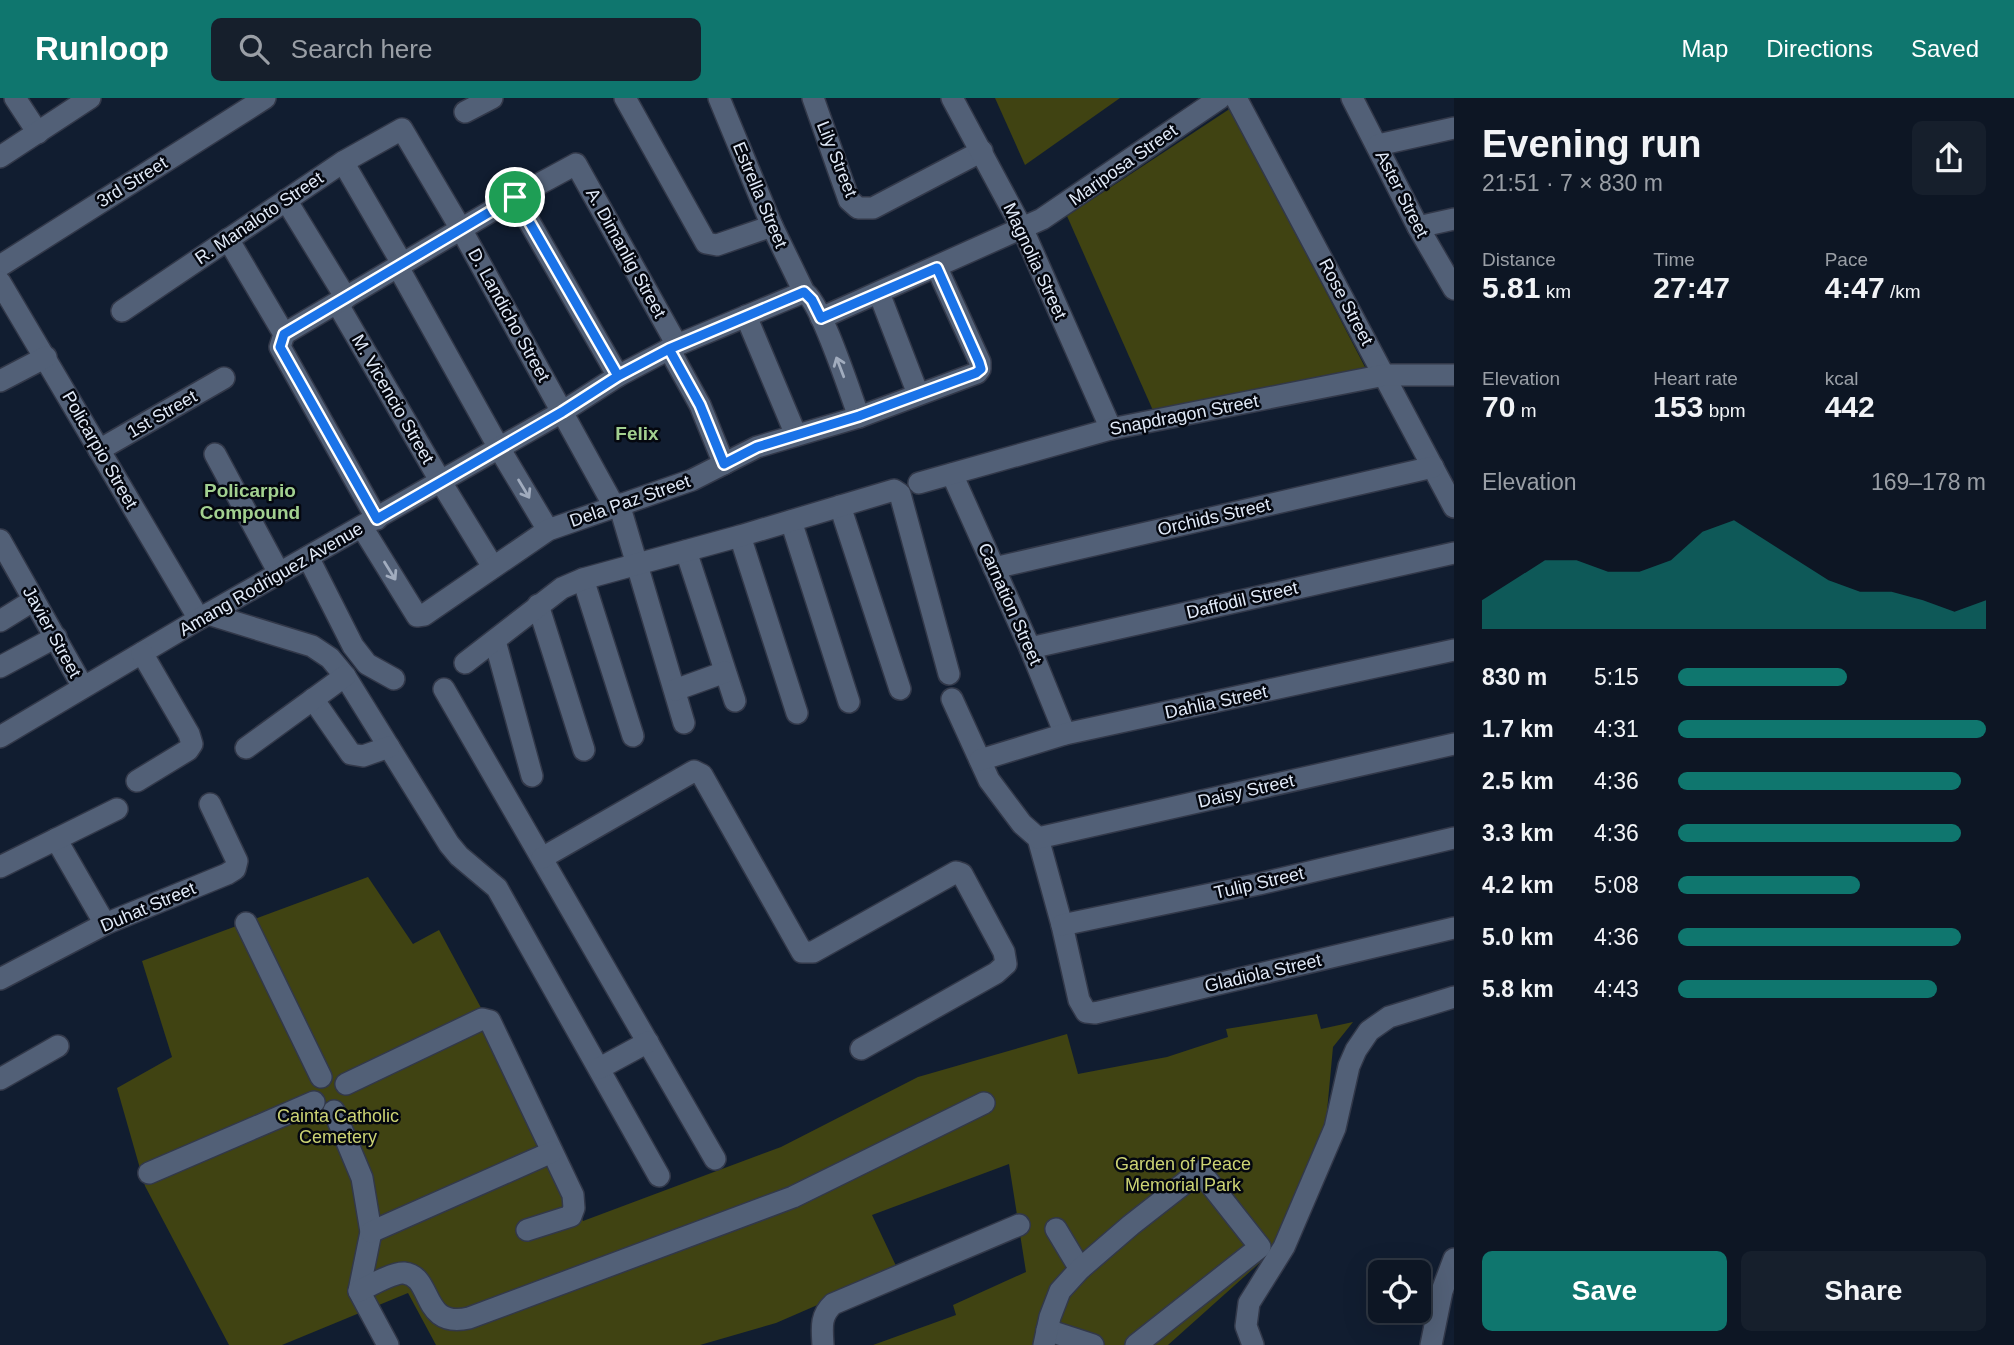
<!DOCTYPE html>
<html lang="en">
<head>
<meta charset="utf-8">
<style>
  :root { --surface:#0d1624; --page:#161f2c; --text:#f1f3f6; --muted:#9a9fa6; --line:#2d3541; --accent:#0f766e }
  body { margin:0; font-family:Helvetica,sans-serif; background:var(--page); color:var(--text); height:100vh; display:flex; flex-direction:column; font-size:26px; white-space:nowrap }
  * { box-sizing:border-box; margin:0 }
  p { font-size:23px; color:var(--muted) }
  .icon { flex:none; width:38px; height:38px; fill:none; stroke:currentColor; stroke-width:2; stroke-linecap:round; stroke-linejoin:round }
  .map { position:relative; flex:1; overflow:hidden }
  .sheet { display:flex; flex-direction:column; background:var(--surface); width:560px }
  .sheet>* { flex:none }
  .buttons { position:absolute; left:1368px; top:1162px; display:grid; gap:14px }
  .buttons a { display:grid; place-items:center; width:63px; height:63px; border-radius:10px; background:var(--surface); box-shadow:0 7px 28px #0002,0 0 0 2px var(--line); font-size:35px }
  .pin { position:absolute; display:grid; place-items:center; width:60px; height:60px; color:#fff; margin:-30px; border:4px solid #fff; border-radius:50%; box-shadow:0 2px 7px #0007 }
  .round { display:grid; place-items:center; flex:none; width:74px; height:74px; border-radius:10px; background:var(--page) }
  .summary { display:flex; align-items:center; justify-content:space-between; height:119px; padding:0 28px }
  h1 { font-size:38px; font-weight:700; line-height:52px }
  .figures { display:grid; grid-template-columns:repeat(3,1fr); gap:10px; height:119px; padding:7px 28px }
  .figures div { display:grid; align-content:center }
  .figures b { font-size:30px; font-weight:700 }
  .figures small { font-size:19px; font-weight:400 }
  .figures p { font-size:19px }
  .chart { height:196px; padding:14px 28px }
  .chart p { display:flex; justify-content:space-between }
  .chart svg { width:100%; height:126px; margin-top:7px; fill:var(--accent); opacity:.7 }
  .cta { display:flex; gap:14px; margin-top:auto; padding:14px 28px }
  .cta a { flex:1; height:80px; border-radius:10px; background:var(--accent); color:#fff; font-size:28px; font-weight:700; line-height:80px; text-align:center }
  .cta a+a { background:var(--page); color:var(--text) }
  ul { padding:0 28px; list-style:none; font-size:23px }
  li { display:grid; grid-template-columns:112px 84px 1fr; align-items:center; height:52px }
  li i { height:18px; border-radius:9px; background:var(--accent) }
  header { display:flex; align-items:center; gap:42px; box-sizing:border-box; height:98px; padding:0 35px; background:var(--accent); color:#fff }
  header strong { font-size:33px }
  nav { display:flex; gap:38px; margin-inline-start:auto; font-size:24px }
  .search { width:490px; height:63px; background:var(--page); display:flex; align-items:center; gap:18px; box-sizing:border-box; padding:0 24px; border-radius:10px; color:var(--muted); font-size:26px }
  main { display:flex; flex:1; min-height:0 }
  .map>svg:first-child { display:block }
  .green { fill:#404312 }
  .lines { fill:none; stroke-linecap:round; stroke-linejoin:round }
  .minor-casing { stroke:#323849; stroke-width:24 }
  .minor { stroke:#526077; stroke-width:21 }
  .oneway { stroke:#a1acbe }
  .route-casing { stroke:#fff; stroke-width:14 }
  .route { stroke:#1a73e8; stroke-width:9 }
  .labels { text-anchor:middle; stroke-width:5; stroke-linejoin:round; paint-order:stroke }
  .street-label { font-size:18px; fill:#e1eaf8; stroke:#04070f }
  .park-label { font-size:18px; fill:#ccd374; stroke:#04070f }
  .neighbourhood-label { font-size:19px; font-weight:bold; fill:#a2d090; stroke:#04070f }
</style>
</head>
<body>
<header>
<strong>Runloop</strong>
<div class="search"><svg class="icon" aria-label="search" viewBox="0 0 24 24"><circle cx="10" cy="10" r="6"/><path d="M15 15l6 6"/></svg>Search here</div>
<nav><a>Map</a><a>Directions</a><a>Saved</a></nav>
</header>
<main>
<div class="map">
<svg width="1454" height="1247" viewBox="0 0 1454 1247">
  <rect width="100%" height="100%" fill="#111d30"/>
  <g class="green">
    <polygon points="995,0 1120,0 1025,67"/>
    <polygon points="1231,10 1367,273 1155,317 1067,118"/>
    <polygon points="368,779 413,846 439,832 486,919 583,1123 781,1049 918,979 1067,936 1078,976 1167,959 1228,939 1226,931 1317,916 1321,931 1353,924 1333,949 1325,1035 1273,1153 1168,1247 873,1247 956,1217 953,1207 1026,1174 1009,1066 872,1117 898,1172 776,1225 700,1247 436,1247 408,1195 282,1247 229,1247 145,1088 117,990 172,959 142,863"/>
  </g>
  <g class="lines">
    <g class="minor-casing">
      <g id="minor">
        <polyline points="15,0 38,35"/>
        <polyline points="625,0 706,145 717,147 772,128"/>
        <path d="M 719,0 L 772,128 L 804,194 C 821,204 850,295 859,319"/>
        <polyline points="813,0 849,102 858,110 873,110 982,53"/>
        <polyline points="952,0 1023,132 1111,331"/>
        <polyline points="1236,0 1454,409"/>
        <polyline points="1352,0 1418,129 1454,191"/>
        <polyline points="465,14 492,0"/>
        <polyline points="1378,47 1454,30"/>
        <polyline points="0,59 90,0"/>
        <polyline points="343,64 403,167"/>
        <polyline points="515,99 618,278"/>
        <polyline points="286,102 346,200"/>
        <polyline points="1418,129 1454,121"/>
        <polyline points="228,141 284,236 280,249 377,421"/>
        <polyline points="0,168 265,0"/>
        <polyline points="398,169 499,350 548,432"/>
        <polyline points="0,184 199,521"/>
        <polyline points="879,195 918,296"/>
        <polyline points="337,205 441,384 493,469"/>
        <polyline points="122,213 343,64 402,31 461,131 614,408"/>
        <polyline points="746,218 796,337"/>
        <polyline points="821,220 1042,121 1220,0"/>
        <polyline points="284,236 515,99 576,66 677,247"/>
        <polyline points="669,251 700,307 724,366"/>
        <polyline points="0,283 46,259"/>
        <polyline points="99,352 224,280"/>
        <polyline points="215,356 279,475"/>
        <polyline points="952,376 1030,550 1065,636"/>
        <polyline points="919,385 1111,331 1385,277 1454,277"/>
        <polyline points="619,406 684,625"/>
        <polyline points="840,408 900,591"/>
        <polyline points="791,423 849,604"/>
        <polyline points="362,429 417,518 424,517 548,432 692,382 757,349 859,319 977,275 980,271 980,264 937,170"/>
        <polyline points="740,438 797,615"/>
        <polyline points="0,442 83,589"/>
        <polyline points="686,453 735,603"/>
        <polyline points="308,459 353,548 367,566 394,581"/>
        <polyline points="994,470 1433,369"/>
        <polyline points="583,481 633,638"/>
        <polyline points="538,507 584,652"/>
        <polyline points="208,516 312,548 330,560 345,578 449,746 459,758 497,790 659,1078"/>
        <polyline points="0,523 34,502"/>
        <polyline points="495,543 532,678"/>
        <polyline points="1030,550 1454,455"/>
        <polyline points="465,565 562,490 583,481 740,438 894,392 900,396 949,576"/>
        <polyline points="0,569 56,539"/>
        <polyline points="444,591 715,1061"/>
        <polyline points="675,592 725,574"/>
        <polyline points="313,601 351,656 363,658 389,649"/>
        <polyline points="952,601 989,682 1022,726 1038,740 1062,827 1079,902 1086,914 1095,915 1454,830"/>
        <polyline points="0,639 199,521 562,314 618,278 677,247 804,194"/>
        <polyline points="246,650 345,578"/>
        <polyline points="980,662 1065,636 1454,552"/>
        <polyline points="137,683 188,652 192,646 189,636 142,555"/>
        <polyline points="1038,740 1454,646"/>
        <polyline points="56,741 105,826"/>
        <polyline points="542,760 694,673 702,677 802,854 813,854 956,774 962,776 1004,854 1006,866 996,875 861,951"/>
        <polyline points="0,769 117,711"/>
        <polyline points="246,825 321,979"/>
        <polyline points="1062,827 1259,786 1454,740"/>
        <polyline points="0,881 105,826 227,776 235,771 237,763 210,706"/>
        <polyline points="600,970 648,944"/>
        <polyline points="0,981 58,948"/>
        <polyline points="346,986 482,921 490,923 573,1097 574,1110 571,1118 527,1132"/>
        <polyline points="334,1013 362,1080 371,1134 359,1193 388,1247"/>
        <polyline points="149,1075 314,1004"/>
        <polyline points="1056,1131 1080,1171"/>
        <polyline points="371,1134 552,1054"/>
        <path d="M 359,1193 C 369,1188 394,1174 404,1175 C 434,1178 420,1231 469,1220 L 793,1099 L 984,1005"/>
        <polyline points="1047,1232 1093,1247"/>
        <path d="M 823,1247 C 822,1230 820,1218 833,1206 L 1019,1127"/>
        <polyline points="1044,1247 1050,1219 1060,1193 1080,1171 1131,1127 1200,1073 1260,1149 1136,1247"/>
        <polyline points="1253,1247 1246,1228 1249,1205 1284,1149 1335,1030 1349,968 1356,952 1369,933 1389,919 1454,899"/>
        <polyline points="1431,1247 1442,1193 1454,1161"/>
      </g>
    </g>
    <use href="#minor" class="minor"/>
  </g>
  <defs><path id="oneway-shaft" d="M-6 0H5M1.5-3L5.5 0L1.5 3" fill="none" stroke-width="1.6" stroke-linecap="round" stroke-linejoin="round" transform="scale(1.75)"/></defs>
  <g class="oneway">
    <use href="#oneway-shaft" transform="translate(840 269) rotate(-111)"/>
    <use href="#oneway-shaft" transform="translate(524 391) rotate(59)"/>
    <use href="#oneway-shaft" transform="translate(390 473) rotate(58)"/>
  </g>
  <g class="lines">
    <g class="route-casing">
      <polyline id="route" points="515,99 284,236 280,249 377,421 562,314 618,278 669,251 804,194 812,202 821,220 937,170 979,264 981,271 976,275 859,318 757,349 724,366 700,307 669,251 618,278 515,99"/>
    </g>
    <use href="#route" class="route"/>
  </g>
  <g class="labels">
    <g class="street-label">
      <text transform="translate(837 61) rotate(68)" y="6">Lily Street</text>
      <text transform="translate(1123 67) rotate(-35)" y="6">Mariposa Street</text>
      <text transform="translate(132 84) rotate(-32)" y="6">3rd Street</text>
      <text transform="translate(1402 96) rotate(63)" y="6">Aster Street</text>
      <text transform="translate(760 97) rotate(67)" y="6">Estrella Street</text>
      <text transform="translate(259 120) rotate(-34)" y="6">R. Manaloto Street</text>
      <text transform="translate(626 155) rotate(61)" y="6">A. Dimanlig Street</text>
      <text transform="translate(1035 163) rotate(65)" y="6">Magnolia Street</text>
      <text transform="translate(1346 204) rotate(62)" y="6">Rose Street</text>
      <text transform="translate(509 217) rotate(61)" y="6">D. Landicho Street</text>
      <text transform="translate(393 301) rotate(60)" y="6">M. Vicencio Street</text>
      <text transform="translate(162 316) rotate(-30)" y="6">1st Street</text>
      <text transform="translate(1184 317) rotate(-11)" y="6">Snapdragon Street</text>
      <text transform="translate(100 352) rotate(60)" y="6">Policarpio Street</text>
      <text transform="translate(630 403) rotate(-19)" y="6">Dela Paz Street</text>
      <text transform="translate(1214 419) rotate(-13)" y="6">Orchids Street</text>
      <text transform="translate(271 481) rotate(-30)" y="6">Amang Rodriguez Avenue</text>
      <text transform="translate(1242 502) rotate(-13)" y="6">Daffodil Street</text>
      <text transform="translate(1010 506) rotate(66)" y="6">Carnation Street</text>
      <text transform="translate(52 534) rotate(61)" y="6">Javier Street</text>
      <text transform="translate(1216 604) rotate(-12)" y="6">Dahlia Street</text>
      <text transform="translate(1246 693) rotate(-13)" y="6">Daisy Street</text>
      <text transform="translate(1259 785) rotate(-13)" y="6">Tulip Street</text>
      <text transform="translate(148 809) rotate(-23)" y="6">Duhat Street</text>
      <text transform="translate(1263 875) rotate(-13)" y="6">Gladiola Street</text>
    </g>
    <g class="park-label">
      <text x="338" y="1024">Cainta Catholic<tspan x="338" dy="21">Cemetery</tspan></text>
      <text x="1183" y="1072">Garden of Peace<tspan x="1183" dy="21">Memorial Park</tspan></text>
    </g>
    <g class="neighbourhood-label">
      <text x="637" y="342">Felix</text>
      <text x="250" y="399">Policarpio<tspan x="250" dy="22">Compound</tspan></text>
    </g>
  </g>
</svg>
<div class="buttons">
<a><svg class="icon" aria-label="locate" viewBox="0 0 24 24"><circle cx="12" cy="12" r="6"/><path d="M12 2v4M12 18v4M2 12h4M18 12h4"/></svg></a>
</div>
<div class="pin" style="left:515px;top:99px;background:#1e9e55"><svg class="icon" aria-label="arrive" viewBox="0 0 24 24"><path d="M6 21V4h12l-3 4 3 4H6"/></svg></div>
</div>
<section class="sheet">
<div class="summary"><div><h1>Evening run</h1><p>21:51 · 7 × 830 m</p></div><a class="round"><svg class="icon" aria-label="share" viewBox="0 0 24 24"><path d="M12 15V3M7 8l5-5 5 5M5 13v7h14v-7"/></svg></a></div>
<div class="figures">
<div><p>Distance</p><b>5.81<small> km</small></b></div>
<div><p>Time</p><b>27:47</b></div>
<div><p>Pace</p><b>4:47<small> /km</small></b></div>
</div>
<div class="figures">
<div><p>Elevation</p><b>70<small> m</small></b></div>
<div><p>Heart rate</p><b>153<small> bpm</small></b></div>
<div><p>kcal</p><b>442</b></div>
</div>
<div class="chart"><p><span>Elevation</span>169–178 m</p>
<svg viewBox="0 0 160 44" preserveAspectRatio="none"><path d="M0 44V34L10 27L20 20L30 20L40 24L50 24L60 20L70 10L80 6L90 13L100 20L110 27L120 31L130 31L140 34L150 38L160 34V44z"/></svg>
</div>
<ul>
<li><b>830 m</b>5:15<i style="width:55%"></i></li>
<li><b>1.7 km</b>4:31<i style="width:100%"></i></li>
<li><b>2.5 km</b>4:36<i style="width:92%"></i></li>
<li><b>3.3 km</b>4:36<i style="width:92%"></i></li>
<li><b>4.2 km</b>5:08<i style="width:59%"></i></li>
<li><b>5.0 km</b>4:36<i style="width:92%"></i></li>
<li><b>5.8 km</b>4:43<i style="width:84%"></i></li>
</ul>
<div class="cta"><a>Save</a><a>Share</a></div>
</section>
</main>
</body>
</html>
